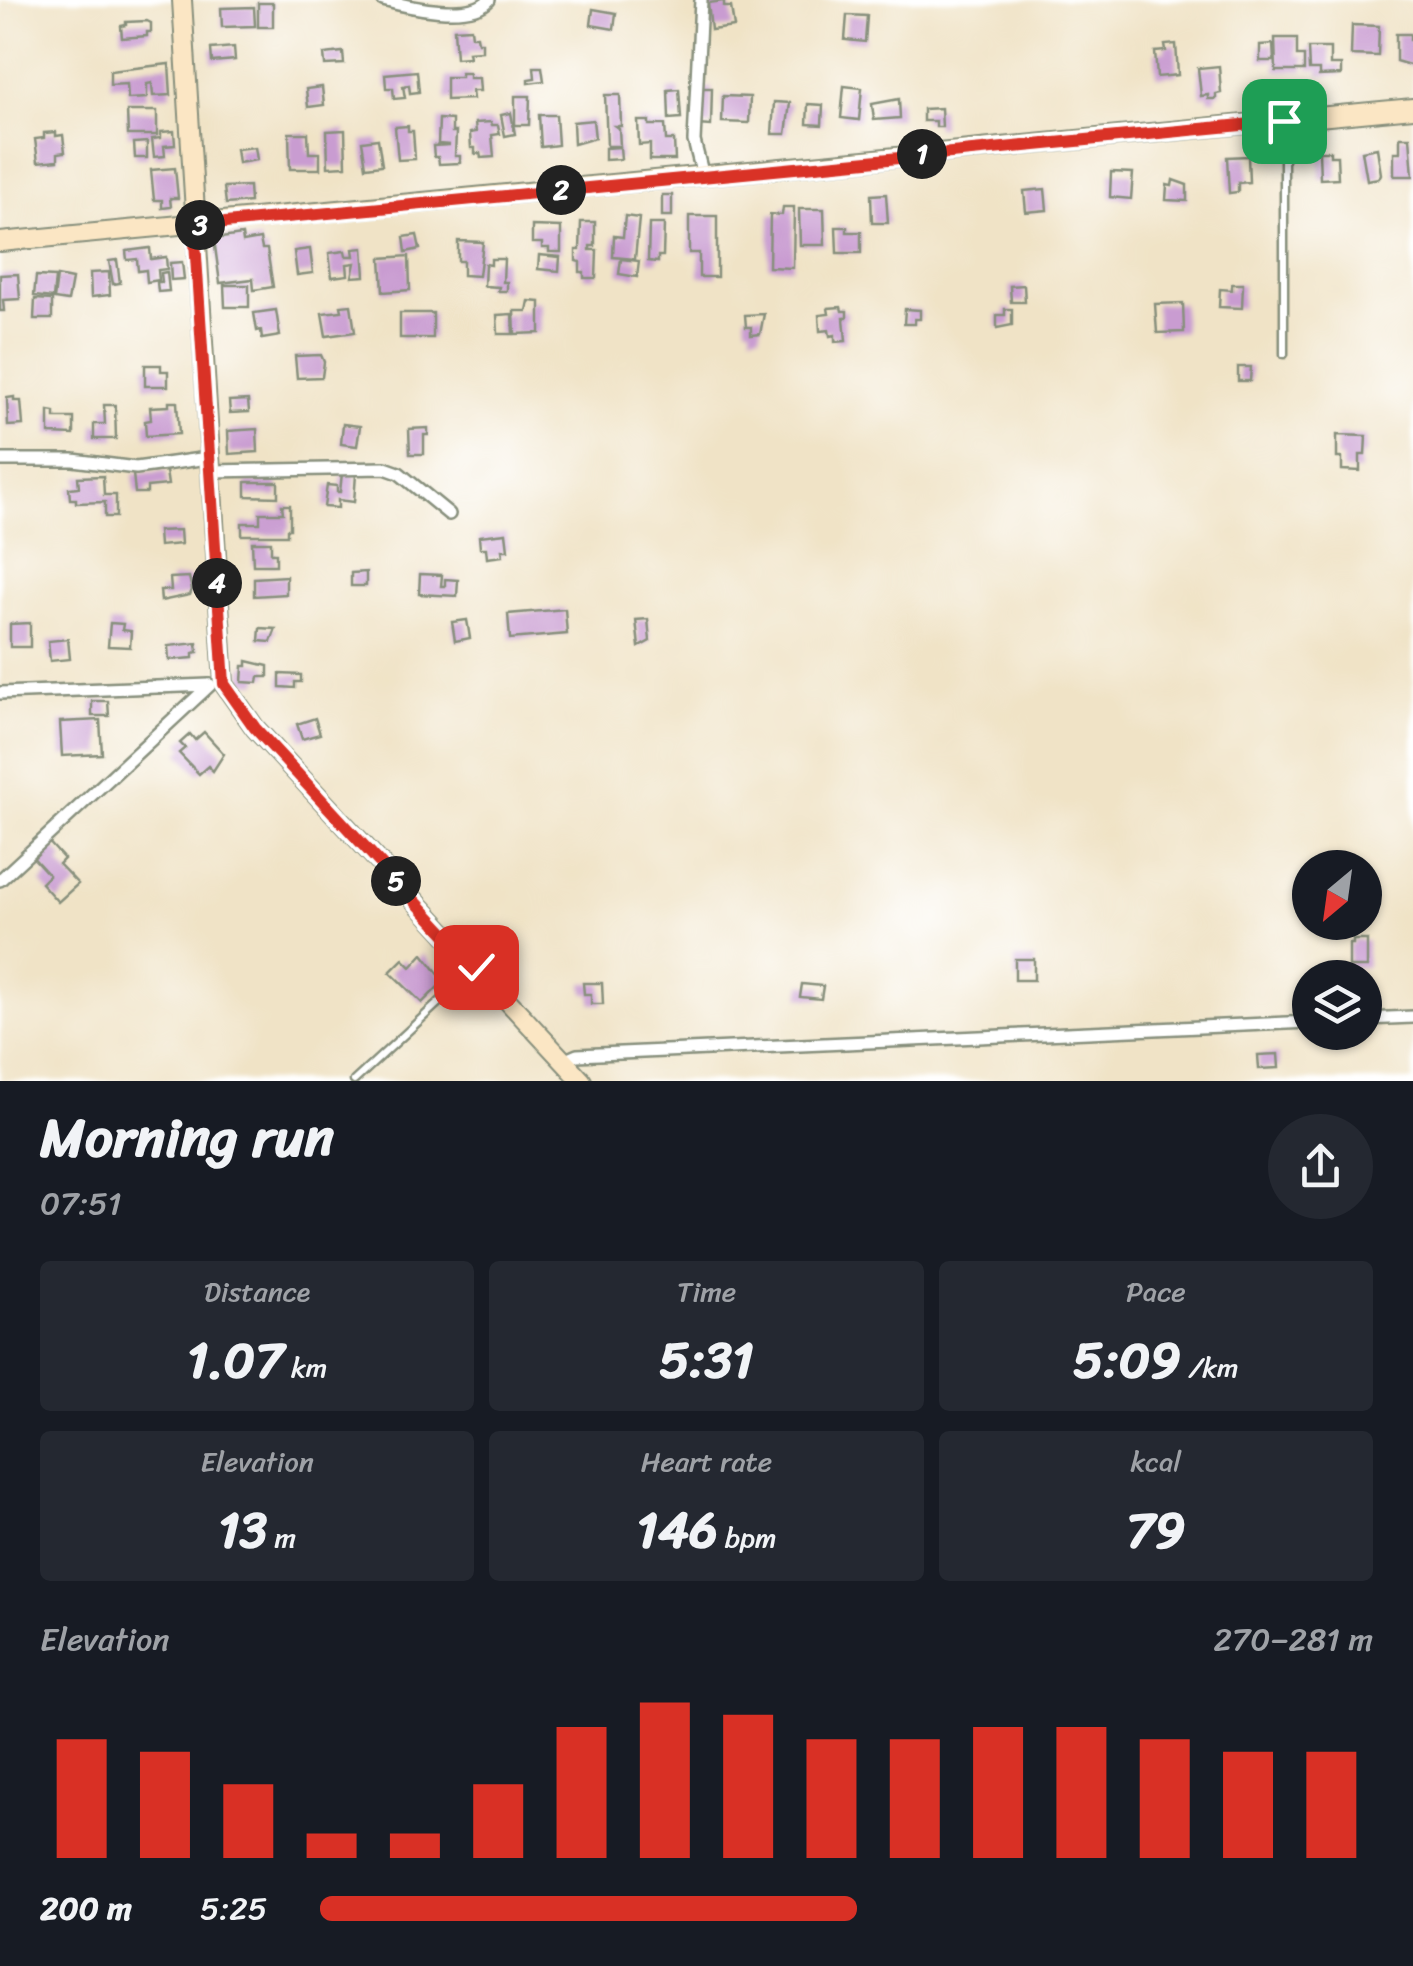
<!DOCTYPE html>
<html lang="en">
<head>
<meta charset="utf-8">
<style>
  :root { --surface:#171b24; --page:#242831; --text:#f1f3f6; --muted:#9ea1a6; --accent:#d93025 }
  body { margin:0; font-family:Sriracha,sans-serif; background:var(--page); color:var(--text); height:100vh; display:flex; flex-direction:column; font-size:38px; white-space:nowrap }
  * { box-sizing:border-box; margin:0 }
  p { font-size:32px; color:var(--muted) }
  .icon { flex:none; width:55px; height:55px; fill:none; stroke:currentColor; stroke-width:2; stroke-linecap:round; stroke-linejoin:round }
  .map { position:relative; height:1081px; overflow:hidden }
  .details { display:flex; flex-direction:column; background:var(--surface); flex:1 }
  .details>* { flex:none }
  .needle { width:65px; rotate:209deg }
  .buttons { position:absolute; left:1292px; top:850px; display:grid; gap:20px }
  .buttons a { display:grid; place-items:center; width:90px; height:90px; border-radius:50%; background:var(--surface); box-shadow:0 2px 8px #0004; font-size:50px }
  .pin { position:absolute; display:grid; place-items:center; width:85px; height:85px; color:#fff; margin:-42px; border-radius:20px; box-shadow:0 5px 15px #0006 }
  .km { position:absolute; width:50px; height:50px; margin:-25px; border-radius:50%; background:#222; color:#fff; font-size:28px; line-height:50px; text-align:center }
  .round { display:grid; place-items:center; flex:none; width:105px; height:105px; border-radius:52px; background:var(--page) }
  .overview { display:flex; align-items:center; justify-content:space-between; height:170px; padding:0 40px }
  h1 { font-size:55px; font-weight:700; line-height:75px }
  .metrics { display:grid; grid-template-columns:repeat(3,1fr); gap:15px; height:170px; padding:10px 40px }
  .metrics div { display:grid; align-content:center; border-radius:10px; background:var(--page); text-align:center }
  .metrics b { font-size:50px; font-weight:700 }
  .metrics small { font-size:28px; font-weight:400 }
  .metrics p { font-size:28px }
  .chart { height:280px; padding:20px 40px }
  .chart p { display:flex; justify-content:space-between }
  .chart svg { width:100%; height:180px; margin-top:10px; stroke:var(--accent); stroke-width:6 }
  ul { padding:0 40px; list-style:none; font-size:32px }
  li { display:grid; grid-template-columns:160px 120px 1fr; align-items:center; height:75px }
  li i { height:25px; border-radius:12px; background:var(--accent) }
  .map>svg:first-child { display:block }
  .building { fill:#c99cd1 }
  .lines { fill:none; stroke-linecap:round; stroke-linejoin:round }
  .lane-casing { stroke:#88907d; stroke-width:11 }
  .street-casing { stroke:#88907d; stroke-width:16 }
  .secondary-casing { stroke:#88907d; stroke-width:22 }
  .lane { stroke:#fff; stroke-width:6 }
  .street { stroke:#fff; stroke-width:11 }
  .secondary { stroke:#fbe6c4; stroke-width:18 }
  .route-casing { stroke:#fff; stroke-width:20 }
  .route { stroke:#d93025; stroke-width:12 }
</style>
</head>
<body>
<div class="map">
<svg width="1413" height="1081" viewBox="0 0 1413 1081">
  <rect width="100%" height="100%" fill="#fff"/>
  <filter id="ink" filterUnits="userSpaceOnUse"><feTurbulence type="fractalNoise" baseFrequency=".01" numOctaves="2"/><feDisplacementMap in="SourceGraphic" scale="20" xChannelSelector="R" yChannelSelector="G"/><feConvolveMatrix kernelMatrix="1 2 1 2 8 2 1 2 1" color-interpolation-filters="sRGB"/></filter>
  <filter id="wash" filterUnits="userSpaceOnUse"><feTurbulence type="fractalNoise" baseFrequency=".0048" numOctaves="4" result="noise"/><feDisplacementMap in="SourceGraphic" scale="40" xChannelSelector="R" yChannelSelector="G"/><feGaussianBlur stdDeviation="2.25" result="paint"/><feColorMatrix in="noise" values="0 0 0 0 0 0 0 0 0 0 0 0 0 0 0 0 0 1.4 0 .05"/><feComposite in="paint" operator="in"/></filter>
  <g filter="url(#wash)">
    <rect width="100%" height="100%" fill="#f0e3c6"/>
    <g id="blocks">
      <g class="building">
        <polygon points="724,1 724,7 731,7 734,27 711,30 708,3"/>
        <rect x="258" y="3" width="15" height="24"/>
        <polygon points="254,7 255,26 222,27 221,8"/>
        <polygon points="593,9 616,13 614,29 591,25"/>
        <polygon points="847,15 867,16 865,42 845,40"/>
        <polygon points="147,21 151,23 151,32 147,32 147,36 122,38 121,26 126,25 126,22"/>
        <polygon points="1352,25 1379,26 1378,56 1351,55"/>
        <polygon points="471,28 472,36 477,36 478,42 482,42 482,51 468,52 469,57 456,58 454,29"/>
        <polygon points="1396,34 1410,34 1410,40 1413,40 1413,66 1396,61"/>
        <polygon points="1275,38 1297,38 1297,56 1304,56 1304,71 1276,71"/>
        <polygon points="1176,44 1178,75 1157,77 1155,52 1166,51 1165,45"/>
        <polygon points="1273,44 1274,61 1260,61 1260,45"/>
        <polygon points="234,47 235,60 212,62 211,49"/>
        <polygon points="1308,48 1330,48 1330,65 1341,65 1341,75 1319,76 1319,70 1309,70"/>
        <polygon points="343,52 344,64 325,65 324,54"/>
        <polygon points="169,64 171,95 153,96 152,83 147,84 147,98 128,99 127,84 110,85 110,71"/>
        <polygon points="1219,66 1221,93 1216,94 1216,99 1208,99 1208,95 1201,96 1198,68"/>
        <polygon points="534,67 542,67 544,81 528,83 528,79 535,78"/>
        <polygon points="417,71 419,92 410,93 409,85 403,86 405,98 394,99 393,88 386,88 385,74"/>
        <polygon points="461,73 469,73 469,78 479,78 480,91 472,91 473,99 446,100 446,77 461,77"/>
        <polygon points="844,86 862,88 859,120 841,118"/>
        <polygon points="322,87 324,105 308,107 306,89"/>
        <polygon points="699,88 712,88 711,126 697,125"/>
        <polygon points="679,89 681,118 669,119 668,90"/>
        <polygon points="605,95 620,95 621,126 615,126 619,129 620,146 607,146"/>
        <polygon points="515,96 530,96 529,125 515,125"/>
        <polygon points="723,96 750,97 749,123 722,122"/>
        <polygon points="899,99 900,118 874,120 872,104"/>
        <polygon points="774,102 790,103 786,134 772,134"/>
        <polygon points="808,104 823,105 822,125 807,124"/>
        <polygon points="941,108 942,127 936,127 936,121 923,121 923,109"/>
        <polygon points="127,111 157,111 157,135 128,135"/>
        <polygon points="511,113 515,134 505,136 501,115"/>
        <polygon points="539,115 556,115 558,145 541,147"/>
        <polygon points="439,119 452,120 452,132 456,132 455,156 460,156 460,163 439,164 438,157 434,157 433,146 450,145 438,144"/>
        <polygon points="593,120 595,138 574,144 573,122"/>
        <polygon points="638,121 649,121 649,125 665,125 666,140 674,140 675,160 650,160 650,144 639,145"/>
        <polygon points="491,122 492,125 498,125 500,134 492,135 494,157 481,158 480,153 475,154 475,148 471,148 470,133 476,132 475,123"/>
        <polygon points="408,126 408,131 413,131 415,159 398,160 395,127"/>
        <polygon points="345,130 346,166 328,167 327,131"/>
        <polygon points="174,131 175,145 164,146 165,156 154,157 152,139 161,138 161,132"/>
        <polygon points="56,132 56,136 63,135 65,152 58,153 58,160 38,162 35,139 44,138 44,133"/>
        <polygon points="289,133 308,133 309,153 320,153 320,169 290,169"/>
        <polygon points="1400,137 1410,137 1413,176 1394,176 1394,152 1400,152"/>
        <polygon points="378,139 382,165 366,167 362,141"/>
        <polygon points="147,142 147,158 135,158 134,143"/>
        <polygon points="255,147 257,160 238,163 236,149"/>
        <polygon points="620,147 621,159 605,160 605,148"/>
        <polygon points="1377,148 1381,174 1379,178 1367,180 1362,151"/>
        <polygon points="1319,151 1330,151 1330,156 1337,156 1338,178 1320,179"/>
        <polygon points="1248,156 1249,182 1238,183 1238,192 1229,193 1227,157"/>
        <polygon points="175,168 178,198 170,198 171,207 162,208 162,200 154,200 151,170"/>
        <polygon points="1111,172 1133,173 1131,199 1110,197"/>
        <polygon points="1173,180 1187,185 1187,201 1166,200 1167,185 1172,186"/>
        <polygon points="249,186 250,202 226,204 224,187"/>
        <polygon points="1045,189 1047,210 1026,212 1024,191"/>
        <polygon points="886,194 888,223 872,223 871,195"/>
        <rect x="662" y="195" width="10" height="21"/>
        <polygon points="783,207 794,207 793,268 769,267 770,214 782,215"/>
        <polygon points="799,209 824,209 825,245 800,245"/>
        <polygon points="625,216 639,218 635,259 613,257 614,236 623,237"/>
        <polygon points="689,216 717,216 717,277 699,277 699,253 689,253"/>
        <polygon points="581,222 595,222 595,246 590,246 590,250 597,250 596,278 584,278 584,272 580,272 580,262 576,261 576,250 580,250"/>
        <polygon points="649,224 664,224 663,256 658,256 658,262 648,261"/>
        <polygon points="532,226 561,227 561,252 549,252 549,248 542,248 542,243 532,243"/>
        <polygon points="836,227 847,227 847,232 861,232 861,253 837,253"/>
        <polygon points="242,235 243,242 260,239 262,249 267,249 273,287 254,290 253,279 220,283 214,239"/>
        <polygon points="417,235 420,249 406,252 404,237"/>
        <polygon points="458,241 483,242 479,276 463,275 463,261 458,261"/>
        <polygon points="150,248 151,259 166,257 167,269 158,270 159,280 147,282 146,270 138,271 137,259 127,260 126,251"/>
        <polygon points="363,248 365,276 352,277 355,263 347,264 348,275 332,277 329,253 345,251 346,256 354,256 353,249"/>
        <polygon points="310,249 313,273 297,275 294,251"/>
        <polygon points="539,255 560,257 559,271 538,269"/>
        <polygon points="409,256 410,290 383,292 381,258"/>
        <polygon points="491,259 504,259 503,282 507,282 507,291 498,291 499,287 484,286 485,264 491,265"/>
        <polygon points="621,259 639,261 637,277 619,274"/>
        <polygon points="117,260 120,283 113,284 109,261"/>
        <polygon points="182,262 184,279 171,280 170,263"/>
        <polygon points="109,272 110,295 91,297 90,273"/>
        <polygon points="167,272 169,291 158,292 157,282 162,282 161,273"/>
        <polygon points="18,274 20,299 3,300 4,311 0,311 0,275"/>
        <polygon points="36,276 55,277 53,298 34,296"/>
        <polygon points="57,276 72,279 68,301 54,299"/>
        <polygon points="1232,284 1243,284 1242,308 1219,307 1220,289 1232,290"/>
        <polygon points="224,285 249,285 249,307 225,307"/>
        <polygon points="1024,285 1025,302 1011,302 1010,286"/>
        <polygon points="35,299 52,300 52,319 34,319"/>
        <polygon points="529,301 540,302 540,333 515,334 514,311 527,311"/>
        <polygon points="1183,303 1184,332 1157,333 1155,304"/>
        <polygon points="351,305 355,332 326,336 322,313 342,311 341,306"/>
        <polygon points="841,307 842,311 847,311 847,318 844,318 846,341 835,342 835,335 830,336 829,330 820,331 819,315 829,314 828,308"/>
        <polygon points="905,309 920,310 920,319 915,319 915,324 904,324"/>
        <polygon points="1005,309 1012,309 1012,325 997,328 997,315 1005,315"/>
        <polygon points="276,310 280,336 262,339 261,330 257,331 254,313"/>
        <rect x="400" y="313" width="33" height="25"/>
        <polygon points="512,314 513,334 498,334 497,315"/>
        <polygon points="764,314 760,334 751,335 751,327 746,327 745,315"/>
        <polygon points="321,355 324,362 322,377 297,378 295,356"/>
        <polygon points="145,365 161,365 161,371 168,371 168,386 145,386"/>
        <polygon points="1238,367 1251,367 1250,381 1238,381"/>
        <polygon points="14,397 14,401 21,401 23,425 8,426 7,398"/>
        <polygon points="248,400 249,412 230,413 229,401"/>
        <polygon points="169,402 177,402 179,434 146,436 145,421 151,420 150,407 169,406"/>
        <polygon points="104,405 115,405 116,439 94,439 94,424 105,424"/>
        <polygon points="49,411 55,412 55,418 74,418 74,435 49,434"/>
        <polygon points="343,424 360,426 357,446 341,444"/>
        <polygon points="428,428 428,435 424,435 424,454 410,454 409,429"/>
        <polygon points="257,429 258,452 229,454 228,431"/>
        <polygon points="1337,435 1366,436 1365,455 1360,455 1360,471 1342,470 1342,458 1337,458"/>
        <polygon points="166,471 168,485 147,487 147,493 135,493 133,474"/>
        <polygon points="342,473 356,474 354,502 338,500 338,508 324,507 327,485 337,486 337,492 340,492"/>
        <polygon points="103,476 104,495 116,495 116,517 105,517 105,502 76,503 76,499 70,499 69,488 79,487 78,477"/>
        <polygon points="246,482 278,482 278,497 246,496"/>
        <polygon points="282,505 290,505 290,529 287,529 287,535 242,535 242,523 260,523 260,513 283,513"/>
        <polygon points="180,530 181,544 159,546 158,531"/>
        <polygon points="506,533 508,550 502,550 503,556 487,558 486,548 480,548 479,536"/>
        <polygon points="252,542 271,542 271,553 276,553 276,565 253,565"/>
        <polygon points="366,572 366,586 351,586 351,573"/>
        <polygon points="420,574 442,575 441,586 445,586 445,579 458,580 457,596 419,594"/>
        <polygon points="286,576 286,594 254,596 254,578"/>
        <polygon points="189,577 192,590 190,595 161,601 160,590 171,590 170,578"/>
        <polygon points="565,609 567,634 510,639 508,614"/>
        <polygon points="648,619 650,641 639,647 636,620"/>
        <polygon points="467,620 470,638 455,641 452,622"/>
        <polygon points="30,623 30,647 10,647 10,624"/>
        <polygon points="110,623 123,624 122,630 131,631 130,647 108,646"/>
        <polygon points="260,628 276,629 271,642 259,641"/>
        <polygon points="68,639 70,659 50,661 48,641"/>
        <polygon points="197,643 198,652 193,653 193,658 169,660 168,646"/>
        <polygon points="247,661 268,666 268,677 259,677 258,683 242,682 243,666 247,666"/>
        <polygon points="280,674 301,675 301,682 295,682 295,688 280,687"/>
        <polygon points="92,701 108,701 109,716 92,716"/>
        <polygon points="315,718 320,734 302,739 297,724"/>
        <polygon points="100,720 102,754 62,756 60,722"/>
        <polygon points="204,732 224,754 213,771 208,766 199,774 179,753 185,748 180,743 190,734 195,740"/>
        <polygon points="46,839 64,859 59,864 78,884 58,902 41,883 49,875 30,854"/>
        <polygon points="1353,940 1367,940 1367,967 1349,967 1349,944 1353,944"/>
        <polygon points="423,954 444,981 422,1003 390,972 403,959 411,967"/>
        <rect x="1015" y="959" width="19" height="21"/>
        <polygon points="583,983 602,983 603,1004 591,1004 591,994 584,994"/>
        <polygon points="802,984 823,986 821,999 800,997"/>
        <polygon points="1278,1054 1279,1068 1259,1069 1258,1055"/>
      </g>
    </g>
  </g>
  <g filter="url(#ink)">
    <use href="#blocks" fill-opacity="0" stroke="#88907d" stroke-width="2.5"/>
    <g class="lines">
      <g class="lane-casing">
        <g id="lane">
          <polyline points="1284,354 1284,125"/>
          <polyline points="354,1081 474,970"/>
        </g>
      </g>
      <g class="street-casing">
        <g id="street">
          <path d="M 383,0 C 408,7 470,21 489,0"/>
          <polyline points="701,0 694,141 703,176"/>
          <polyline points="0,460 73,460 136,468 208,458"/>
          <polyline points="209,471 385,468 399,473 449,514"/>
          <polyline points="0,693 209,685"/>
          <polyline points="0,880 210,685"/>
          <polyline points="1365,1019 1413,1017"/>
          <polyline points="563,1061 577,1055 1310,1022"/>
        </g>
      </g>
      <g class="secondary-casing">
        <g id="secondary">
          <polyline points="182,0 224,684 255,728 582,1081"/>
          <polyline points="0,242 1413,108"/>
        </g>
      </g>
      <use href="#lane" class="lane"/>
      <use href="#street" class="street"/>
      <use href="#secondary" class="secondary"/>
    </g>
  </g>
  <g class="lines" filter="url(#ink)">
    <g class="route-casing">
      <polyline id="route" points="476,967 255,728 224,684 194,226 1284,121"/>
    </g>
    <use href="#route" class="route"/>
  </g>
</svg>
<div class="buttons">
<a><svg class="needle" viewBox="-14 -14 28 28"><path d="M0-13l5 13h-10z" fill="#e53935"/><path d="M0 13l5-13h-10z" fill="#9ea1a6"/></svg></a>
<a><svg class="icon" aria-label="layers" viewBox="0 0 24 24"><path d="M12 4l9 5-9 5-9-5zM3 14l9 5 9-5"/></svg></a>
</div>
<div class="pin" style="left:1284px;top:121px;background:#1e9e55"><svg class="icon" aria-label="arrive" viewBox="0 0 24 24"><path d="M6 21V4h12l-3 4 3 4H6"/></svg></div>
<div class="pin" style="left:476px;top:967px;background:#d93025"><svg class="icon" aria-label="check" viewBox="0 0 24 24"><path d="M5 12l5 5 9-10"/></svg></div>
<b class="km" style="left:922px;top:154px">1</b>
<b class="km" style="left:561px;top:190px">2</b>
<b class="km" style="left:200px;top:225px">3</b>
<b class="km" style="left:217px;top:583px">4</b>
<b class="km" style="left:396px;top:881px">5</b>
</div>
<section class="details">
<div class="overview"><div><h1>Morning run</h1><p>07:51</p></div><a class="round"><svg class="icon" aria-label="share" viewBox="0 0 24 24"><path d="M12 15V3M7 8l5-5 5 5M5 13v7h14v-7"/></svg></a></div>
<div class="metrics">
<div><p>Distance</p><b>1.07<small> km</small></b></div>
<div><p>Time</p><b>5:31</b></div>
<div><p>Pace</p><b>5:09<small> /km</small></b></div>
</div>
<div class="metrics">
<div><p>Elevation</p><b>13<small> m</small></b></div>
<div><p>Heart rate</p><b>146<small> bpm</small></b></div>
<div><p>kcal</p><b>79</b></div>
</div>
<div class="chart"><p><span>Elevation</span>270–281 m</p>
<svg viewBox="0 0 160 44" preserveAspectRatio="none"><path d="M5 44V15M15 44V18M25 44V26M35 44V38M45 44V38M55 44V26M65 44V12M75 44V6M85 44V9M95 44V15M105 44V15M115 44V12M125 44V12M135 44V15M145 44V18M155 44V18"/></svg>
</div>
<ul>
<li><b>200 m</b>5:25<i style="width:51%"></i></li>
</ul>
</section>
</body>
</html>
